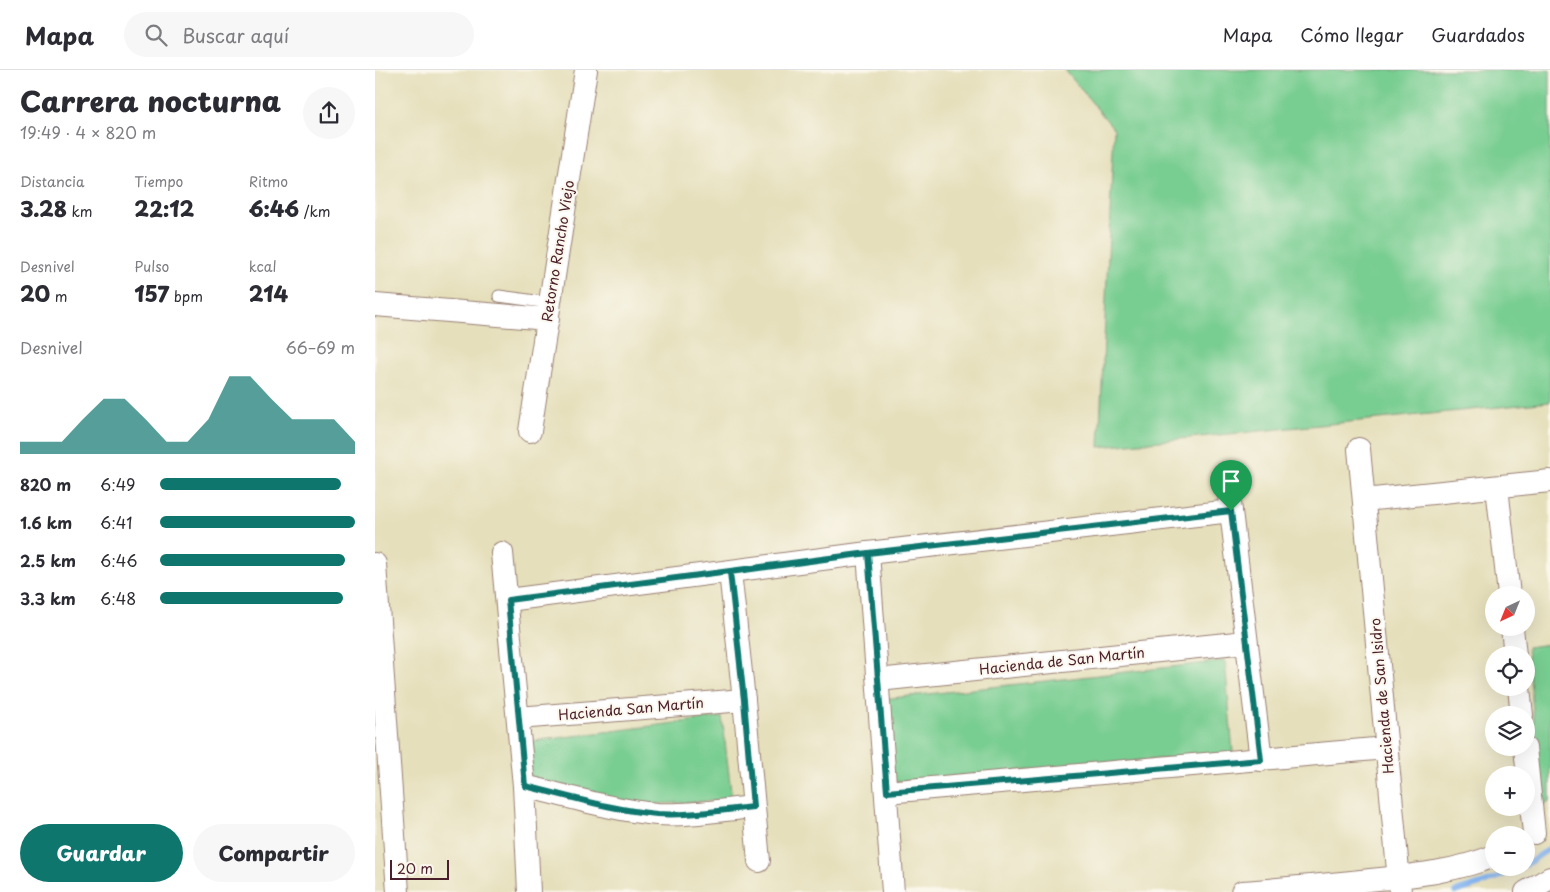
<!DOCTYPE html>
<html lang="es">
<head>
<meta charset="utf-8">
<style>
  :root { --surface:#fff; --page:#f7f7f7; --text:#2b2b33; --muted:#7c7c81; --line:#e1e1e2; --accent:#0f766e }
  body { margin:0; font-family:"Playpen Sans",sans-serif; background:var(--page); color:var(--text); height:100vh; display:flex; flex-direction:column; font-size:19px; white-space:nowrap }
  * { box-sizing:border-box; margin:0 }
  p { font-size:16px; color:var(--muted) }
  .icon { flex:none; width:28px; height:28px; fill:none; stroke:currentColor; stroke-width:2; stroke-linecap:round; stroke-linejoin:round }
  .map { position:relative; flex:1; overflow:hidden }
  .panel { display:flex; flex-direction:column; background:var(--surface); width:375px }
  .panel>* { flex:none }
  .needle { width:32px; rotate:223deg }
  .controls { position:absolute; left:1110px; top:516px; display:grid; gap:10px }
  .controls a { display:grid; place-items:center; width:50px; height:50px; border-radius:50%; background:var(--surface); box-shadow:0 5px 20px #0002; font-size:25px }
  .scale { position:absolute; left:15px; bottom:12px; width:59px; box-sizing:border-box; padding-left:5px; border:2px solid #4a1f2b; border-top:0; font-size:14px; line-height:18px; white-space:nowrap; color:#4a1f2b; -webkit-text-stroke:4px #fbf7ec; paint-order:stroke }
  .pin { position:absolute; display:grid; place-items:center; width:42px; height:42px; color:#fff; margin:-51px -21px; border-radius:50% 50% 50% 0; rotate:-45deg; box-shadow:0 0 5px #0007 }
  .pin .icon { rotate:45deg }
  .round { display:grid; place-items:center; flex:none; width:52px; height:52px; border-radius:26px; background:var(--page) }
  .summary { display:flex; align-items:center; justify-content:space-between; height:85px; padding:0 20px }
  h1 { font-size:28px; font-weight:800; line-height:38px }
  .metrics { display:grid; grid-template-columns:repeat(3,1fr); gap:8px; height:85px; padding:5px 20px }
  .metrics div { display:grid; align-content:center }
  .metrics b { font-size:21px; font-weight:800 }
  .metrics small { font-size:14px; font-weight:400 }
  .metrics p { font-size:14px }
  .chart { height:140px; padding:10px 20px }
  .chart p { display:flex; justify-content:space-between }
  .chart svg { width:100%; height:90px; margin-top:5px; fill:var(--accent); opacity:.7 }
  .primary-button { display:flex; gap:10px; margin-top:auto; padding:10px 20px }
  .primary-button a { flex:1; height:58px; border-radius:30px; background:var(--accent); color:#fff; font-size:20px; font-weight:800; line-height:58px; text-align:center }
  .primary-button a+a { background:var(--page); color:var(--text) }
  ul { padding:0 20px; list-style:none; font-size:16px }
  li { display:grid; grid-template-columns:80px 60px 1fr; align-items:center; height:38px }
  li i { height:12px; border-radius:6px; background:var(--accent) }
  header { display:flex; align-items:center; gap:30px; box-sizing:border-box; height:70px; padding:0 25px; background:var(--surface); border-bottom:1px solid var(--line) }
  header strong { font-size:24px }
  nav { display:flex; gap:28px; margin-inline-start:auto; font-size:18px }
  .search { width:350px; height:45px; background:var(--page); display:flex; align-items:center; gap:12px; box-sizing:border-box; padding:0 18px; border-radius:28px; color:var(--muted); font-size:19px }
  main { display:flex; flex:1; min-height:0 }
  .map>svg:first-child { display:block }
  .green { fill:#78cd91; stroke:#61765e }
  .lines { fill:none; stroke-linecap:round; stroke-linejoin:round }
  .stream { stroke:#84b4ef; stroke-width:5.5 }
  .lane-casing { stroke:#987f73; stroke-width:13 }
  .street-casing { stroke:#987f73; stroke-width:24 }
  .lane { stroke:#fff; stroke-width:11 }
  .street { stroke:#fff; stroke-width:22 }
  .route-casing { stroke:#fff; stroke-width:10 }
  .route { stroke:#0f766e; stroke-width:6 }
  .labels { text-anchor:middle; stroke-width:4; stroke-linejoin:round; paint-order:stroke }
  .street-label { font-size:14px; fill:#4a1f2b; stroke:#fbf7ec }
</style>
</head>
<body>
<header>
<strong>Mapa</strong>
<div class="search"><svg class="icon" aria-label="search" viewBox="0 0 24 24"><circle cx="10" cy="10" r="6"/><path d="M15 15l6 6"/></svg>Buscar aquí</div>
<nav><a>Mapa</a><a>Cómo llegar</a><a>Guardados</a></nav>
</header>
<main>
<section class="panel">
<div class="summary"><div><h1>Carrera nocturna</h1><p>19:49 · 4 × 820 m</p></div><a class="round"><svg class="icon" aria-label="share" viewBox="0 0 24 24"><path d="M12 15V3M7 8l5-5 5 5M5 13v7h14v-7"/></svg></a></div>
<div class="metrics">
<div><p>Distancia</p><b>3.28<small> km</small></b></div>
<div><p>Tiempo</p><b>22:12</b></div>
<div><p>Ritmo</p><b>6:46<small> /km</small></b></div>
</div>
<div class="metrics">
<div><p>Desnivel</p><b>20<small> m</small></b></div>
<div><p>Pulso</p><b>157<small> bpm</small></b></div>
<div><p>kcal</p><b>214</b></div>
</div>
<div class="chart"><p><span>Desnivel</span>66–69 m</p>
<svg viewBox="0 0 160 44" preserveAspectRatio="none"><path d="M0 44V38L10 38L20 38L30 27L40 17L50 17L60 27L70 38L80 38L90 27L100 6L110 6L120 17L130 27L140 27L150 27L160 38V44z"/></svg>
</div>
<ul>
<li><b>820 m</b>6:49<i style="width:93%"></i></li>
<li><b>1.6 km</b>6:41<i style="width:100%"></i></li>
<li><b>2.5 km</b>6:46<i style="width:95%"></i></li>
<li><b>3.3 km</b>6:48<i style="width:94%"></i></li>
</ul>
<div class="primary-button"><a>Guardar</a><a>Compartir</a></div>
</section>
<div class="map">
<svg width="1175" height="822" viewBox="0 0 1175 822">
  <rect width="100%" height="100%" fill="#fbf7ec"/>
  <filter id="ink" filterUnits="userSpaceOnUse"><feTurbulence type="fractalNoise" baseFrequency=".02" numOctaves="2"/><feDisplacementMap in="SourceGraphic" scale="10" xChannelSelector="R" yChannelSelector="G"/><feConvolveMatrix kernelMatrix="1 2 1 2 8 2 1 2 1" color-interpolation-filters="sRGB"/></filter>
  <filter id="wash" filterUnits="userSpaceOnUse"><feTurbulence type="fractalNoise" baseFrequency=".0096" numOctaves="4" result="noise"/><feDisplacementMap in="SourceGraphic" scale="20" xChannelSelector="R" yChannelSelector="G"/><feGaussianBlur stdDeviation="1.12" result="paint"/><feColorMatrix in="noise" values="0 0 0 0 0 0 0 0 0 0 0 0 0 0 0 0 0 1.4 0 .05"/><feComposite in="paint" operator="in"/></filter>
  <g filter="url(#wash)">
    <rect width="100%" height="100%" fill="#e5dfbb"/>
    <g class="green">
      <polygon points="690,0 1175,0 1175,332 724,377 739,59"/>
      <polygon points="1175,574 1175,731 1167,737 1152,577"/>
      <polygon points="850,591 858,683 515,712 508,629"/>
      <polygon points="347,647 357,730 264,735 155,708 151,672"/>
    </g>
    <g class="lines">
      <g class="stream">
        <polyline points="1151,795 1175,778"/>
        <polyline points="1080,822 1109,813 1145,798"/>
      </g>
    </g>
  </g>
  <g filter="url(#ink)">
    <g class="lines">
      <g class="lane-casing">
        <polyline id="lane" points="124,226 175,233"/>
      </g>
      <g class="street-casing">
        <g id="street">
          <polyline points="0,235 173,249"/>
          <polyline points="155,361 211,0"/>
          <polyline points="984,379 1025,822"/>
          <polyline points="852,408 886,690"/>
          <polyline points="1122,417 1134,525"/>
          <polyline points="989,430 1175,411"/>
          <polyline points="127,483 149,716 154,822"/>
          <polyline points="493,483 518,822"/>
          <polyline points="0,494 23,822"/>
          <polyline points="355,502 369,630 384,791"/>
          <polyline points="133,530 493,483 856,441"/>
          <polyline points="1137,558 1140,585"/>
          <polyline points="503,610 871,572"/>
          <polyline points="1144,618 1147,645"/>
          <polyline points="143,648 369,630"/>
          <polyline points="1150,678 1159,763"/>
          <path d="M 149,716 C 193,726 237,740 282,744 C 314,746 346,740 378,737"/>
          <polyline points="511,722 1011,678"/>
          <path d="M 867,822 C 907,819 947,815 986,811 C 1031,806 1077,803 1119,786"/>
          <polyline points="1151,822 1175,808"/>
        </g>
      </g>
      <use href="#lane" class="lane"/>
      <use href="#street" class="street"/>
    </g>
  </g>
  <g class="lines" filter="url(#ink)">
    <g class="route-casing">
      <path id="route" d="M 856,441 L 493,483 L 133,530 L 150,716 C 193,726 237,740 282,744 C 314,746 346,740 378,737 L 369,630 L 355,502 L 493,483 L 512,722 L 886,690 L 856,441"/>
    </g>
    <use href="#route" class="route"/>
  </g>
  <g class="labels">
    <g class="street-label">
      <text transform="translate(183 181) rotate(-81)" y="5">Retorno Rancho Viejo</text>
      <text transform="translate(687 591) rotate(-6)" y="5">Hacienda de San Martín</text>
      <text transform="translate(1007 626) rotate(-95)" y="5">Hacienda de San Isidro</text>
      <text transform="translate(256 639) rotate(-5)" y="5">Hacienda San Martín</text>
    </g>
  </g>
</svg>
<div class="controls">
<a><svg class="needle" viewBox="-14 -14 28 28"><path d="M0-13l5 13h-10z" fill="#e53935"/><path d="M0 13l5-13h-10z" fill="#7c7c81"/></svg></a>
<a><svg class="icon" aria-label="locate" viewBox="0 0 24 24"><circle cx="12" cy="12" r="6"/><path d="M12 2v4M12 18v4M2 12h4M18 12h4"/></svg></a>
<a><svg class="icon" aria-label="layers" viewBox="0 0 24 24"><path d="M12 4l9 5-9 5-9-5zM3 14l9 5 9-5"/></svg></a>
<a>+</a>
<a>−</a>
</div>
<div class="scale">20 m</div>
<div class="pin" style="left:856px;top:441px;background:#1e9e55"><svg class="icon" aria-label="arrive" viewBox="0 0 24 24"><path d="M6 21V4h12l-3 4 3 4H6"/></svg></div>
</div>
</main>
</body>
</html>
